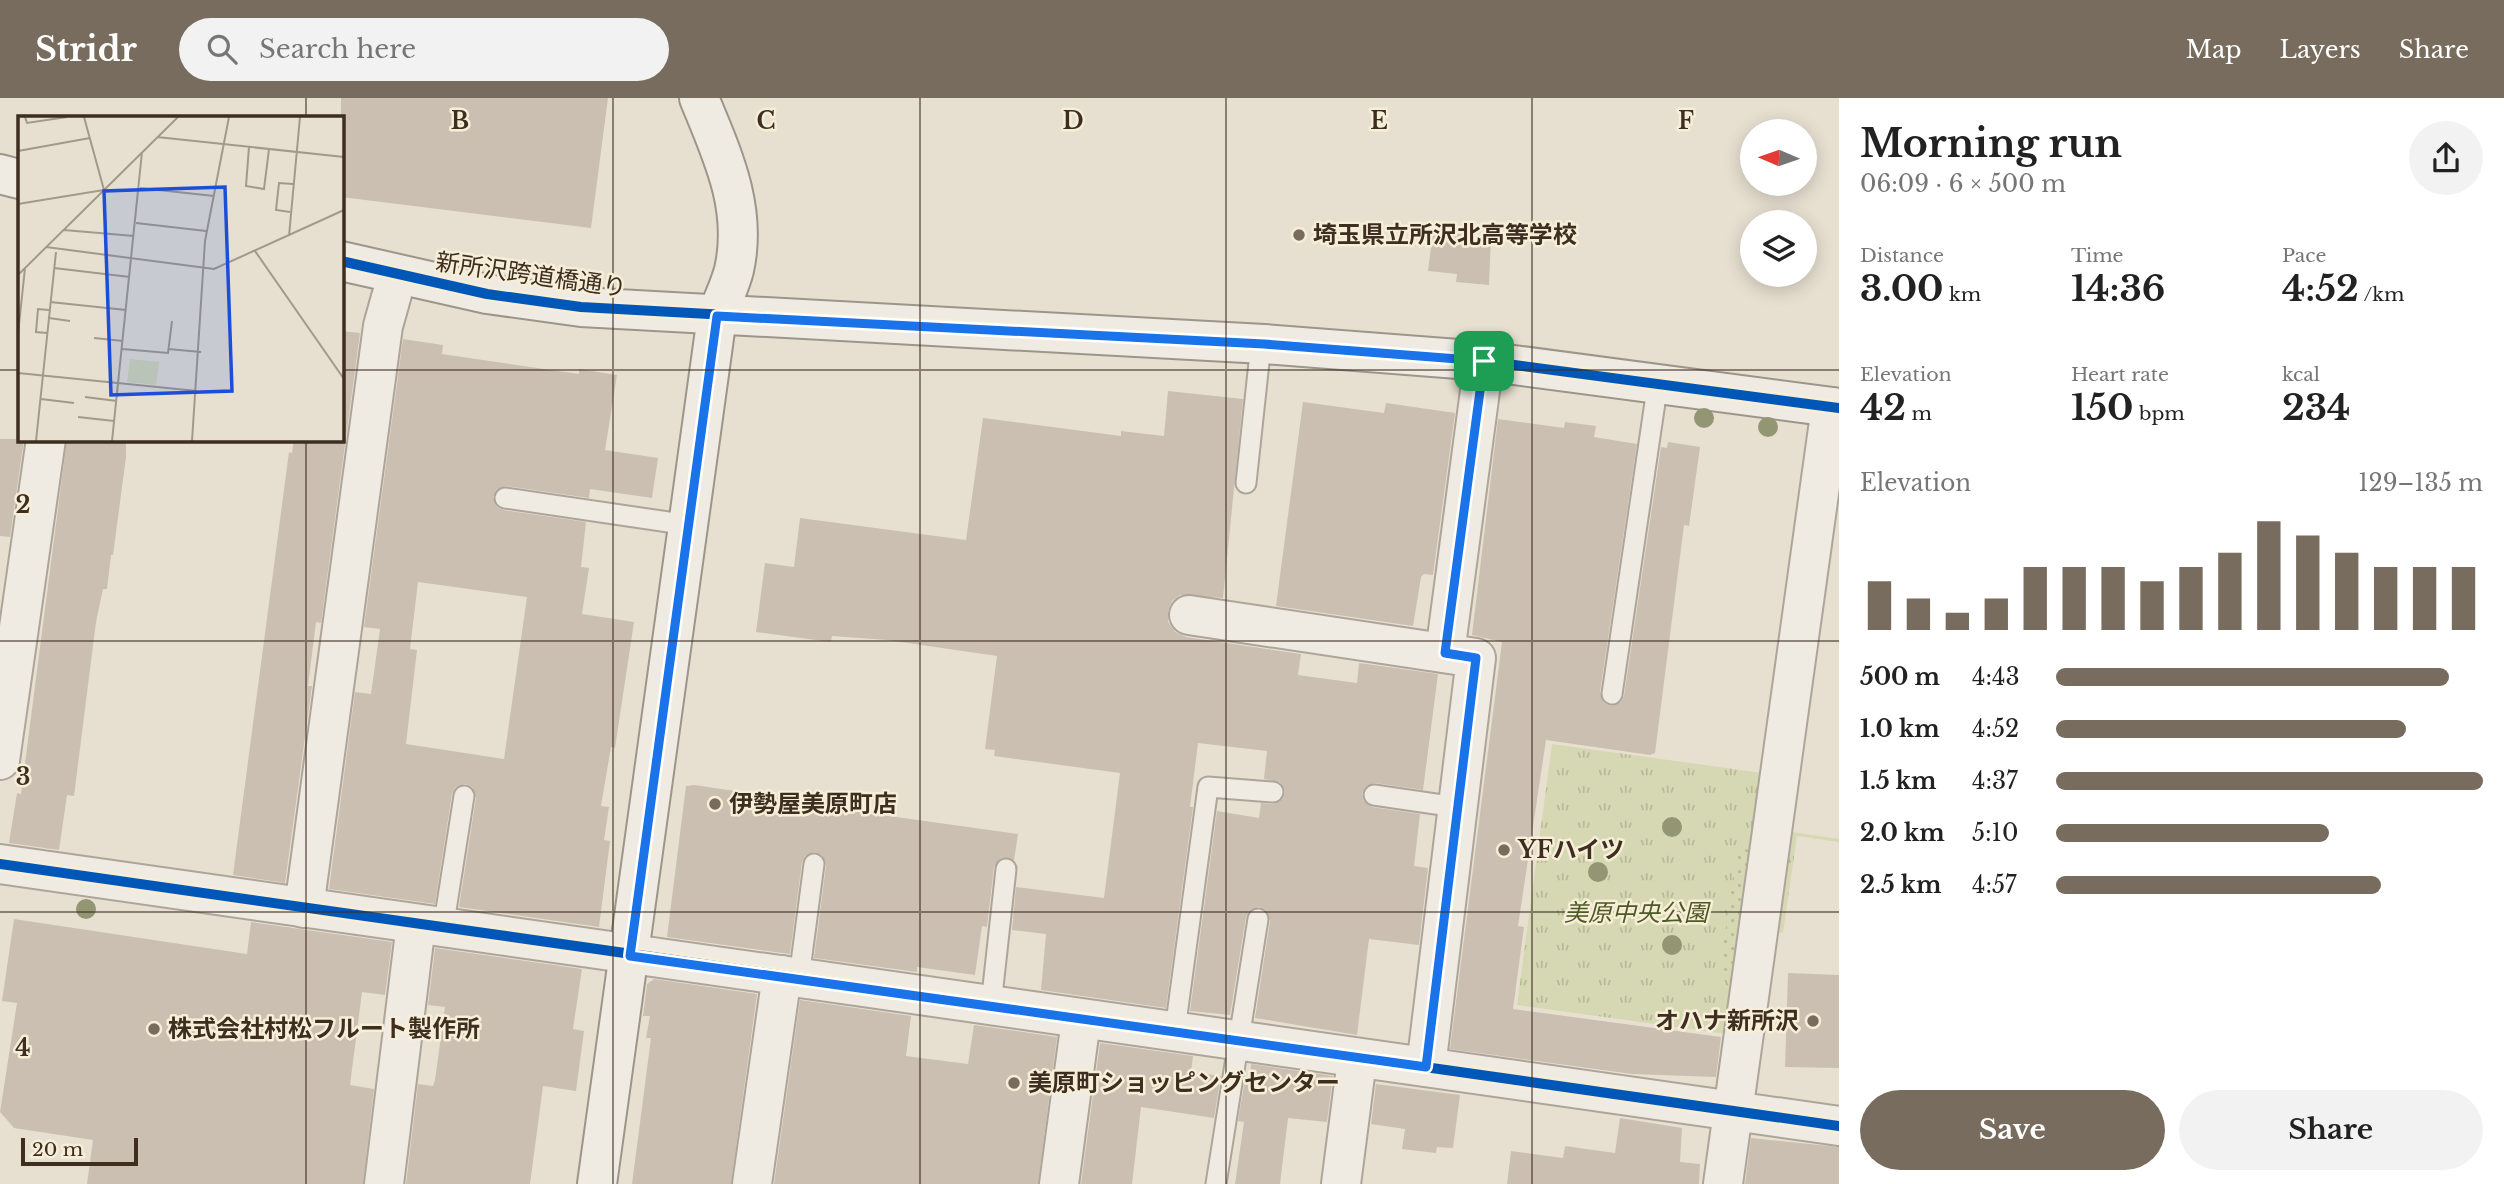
<!DOCTYPE html>
<html lang="en">
<head>
<meta charset="utf-8">
<style>
  :root { --surface:#fff; --page:#f2f2f2; --text:#222; --muted:#767676; --accent:#786c5e }
  body { margin:0; font-family:"Libre Baskerville","Noto Sans JP",serif; background:var(--page); color:var(--text); height:100vh; display:flex; flex-direction:column; font-size:26px; white-space:nowrap }
  * { box-sizing:border-box; margin:0 }
  p { font-size:23px; color:var(--muted) }
  .icon { flex:none; width:38px; height:38px; fill:none; stroke:currentColor; stroke-width:2; stroke-linecap:round; stroke-linejoin:round }
  .map { position:relative; flex:1; overflow:hidden }
  .details { display:flex; flex-direction:column; background:var(--surface); width:665px }
  .details>* { flex:none }
  .needle { width:46px; rotate:272deg }
  .controls { position:absolute; left:1740px; top:21px; display:grid; gap:14px }
  .controls a { display:grid; place-items:center; width:77px; height:77px; border-radius:50%; background:var(--surface); box-shadow:0 4px 18px #0003; font-size:35px }
  .scale { position:absolute; left:21px; bottom:18px; width:117px; box-sizing:border-box; padding-left:7px; border:4px solid #3d2e20; border-top:0; font-size:19px; line-height:24px; white-space:nowrap; color:#3d2e20; -webkit-text-stroke:5px #f7eed8; paint-order:stroke }
  .pin { position:absolute; display:grid; place-items:center; width:60px; height:60px; color:#fff; margin:-30px; border-radius:14px; box-shadow:0 4px 10px #0006 }
  .round { display:grid; place-items:center; flex:none; width:74px; height:74px; border-radius:37px; background:var(--page) }
  .summary { display:flex; align-items:center; justify-content:space-between; height:119px; padding:0 21px }
  h1 { font-size:38px; font-weight:700; line-height:52px }
  .figures { display:grid; grid-template-columns:repeat(3,1fr); gap:10px; height:119px; padding:7px 21px }
  .figures div { display:grid; align-content:center }
  .figures b { font-size:35px; font-weight:700 }
  .figures small { font-size:19px; font-weight:400 }
  .figures p { font-size:19px }
  .chart { height:196px; padding:14px 21px }
  .chart p { display:flex; justify-content:space-between }
  .chart svg { width:100%; height:126px; margin-top:7px; stroke:var(--accent); stroke-width:6 }
  .primary-button { display:flex; gap:14px; margin-top:auto; padding:14px 21px }
  .primary-button a { flex:1; height:80px; border-radius:42px; background:var(--accent); color:#fff; font-size:28px; font-weight:700; line-height:80px; text-align:center }
  .primary-button a+a { background:var(--page); color:var(--text) }
  ul { padding:0 21px; list-style:none; font-size:23px }
  li { display:grid; grid-template-columns:112px 84px 1fr; align-items:center; height:52px }
  li i { height:18px; border-radius:9px; background:var(--accent) }
  header { display:flex; align-items:center; gap:42px; box-sizing:border-box; height:98px; padding:0 35px; background:var(--accent); color:#fff }
  header strong { font-size:33px }
  nav { display:flex; gap:38px; margin-inline-start:auto; font-size:24px }
  .search { width:490px; height:63px; background:var(--page); display:flex; align-items:center; gap:18px; box-sizing:border-box; padding:0 24px; border-radius:38px; color:var(--muted); font-size:26px }
  main { display:flex; flex:1; min-height:0 }
  .map>svg:first-child { display:block }
  .grass { fill:url(#grass-tufts) }
  .garden { fill:url(#garden-dots) }
  .building { fill:#cbbfb2; fill-rule:evenodd }
  .lines { fill:none; stroke-linecap:round; stroke-linejoin:round }
  .lane-casing { stroke:#ada599; stroke-width:23 }
  .street-casing { stroke:#ada599; stroke-width:42 }
  .secondary-casing { stroke:#9c958a; stroke-width:42 }
  .lane { stroke:#efebe3; stroke-width:19 }
  .street { stroke:#efebe3; stroke-width:38 }
  .secondary { stroke:#efebe3; stroke-width:38 }
  .cycleway-casing { stroke:#f7eed8; stroke-width:15 }
  .cycleway { stroke:#0057b8; stroke-width:10 }
  .tree { fill:#929673 }
  .route-casing { stroke:#fff; stroke-width:14 }
  .route { stroke:#1a73e8; stroke-width:9 }
  .grid { fill:none; stroke:#3d2e20; stroke-width:2; stroke-opacity:0.55 }
  .poi-dot { fill:#786c5e; stroke:#f7eed8; stroke-width:2.5 }
  .labels { text-anchor:middle; stroke-width:5; stroke-linejoin:round; paint-order:stroke }
  .poi-label { font-size:24px; font-weight:bold; fill:#3d2e20; stroke:#f7eed8; text-anchor:start }
  .street-label { font-size:24px; fill:#3d2e20; stroke:#f7eed8 }
  .park-label { font-size:24px; font-style:italic; fill:#4d5a26; stroke:#f7eed8 }
  .inset-road { fill:none; stroke:#a3998a; stroke-width:2 }
  .view { fill:#1d4ed8; fill-opacity:0.15; stroke:#1d4ed8; stroke-width:3.5 }
  .inset-edge { fill:none; stroke:#3d2e20; stroke-width:3.5 }
  .grid-label { font-size:23px; text-anchor:middle; font-weight:bold; fill:#3d2e20; stroke:#f7eed8; stroke-width:5; stroke-linejoin:round; paint-order:stroke }
</style>
</head>
<body>
<header>
<strong>Stridr</strong>
<div class="search"><svg class="icon" aria-label="search" viewBox="0 0 24 24"><circle cx="10" cy="10" r="6"/><path d="M15 15l6 6"/></svg>Search here</div>
<nav><a>Map</a><a>Layers</a><a>Share</a></nav>
</header>
<main>
<div class="map">
<svg width="1839" height="1086" viewBox="0 0 1839 1086">
  <defs>
    <pattern id="grass-tufts" width="24" height="20" patternUnits="userSpaceOnUse" patternTransform="scale(1.75)"><rect width="24" height="20" fill="#d6d7b3"/><path d="M3 7l-1-3M5 7V3M7 7l1-3M15 17l-1-3M17 17v-4M19 17l1-3" fill="none" stroke="#b9b99a"/></pattern>
    <pattern id="garden-dots" width="8" height="8" patternUnits="userSpaceOnUse" patternTransform="scale(1.75)"><rect width="8" height="8" fill="#d6d7b3"/><path d="M2 2h.1M6 6h.1" fill="none" stroke="#b9b99a" stroke-width="1.8" stroke-linecap="round"/></pattern>
  </defs>
  <rect width="100%" height="100%" fill="#e7e0d1"/>
  <g class="grass">
    <polygon points="1552,646 1763,675 1727,936 1517,907"/>
    <polygon points="1793,734 1839,741 1839,744 1797,738 1783,835 1779,834"/>
  </g>
  <polygon class="garden" points="1737,750 1751,752 1735,874 1720,872"/>
  <g class="building">
    <polygon points="341,0 608,0 591,130 341,99"/>
    <polygon points="1433,133 1491,139 1489,187 1456,184 1457,176 1428,173"/>
    <polygon points="341,233 360,235 321,525 316,524 308,588 312,588 285,785 233,777 289,354 292,355 294,341 341,341"/>
    <path d="M 403,241 L 443,247 L 442,256 L 579,276 L 579,271 L 617,277 L 605,352 L 658,360 L 652,400 L 590,391 L 589,400 L 506,388 L 496,392 L 493,399 L 497,409 L 503,412 L 586,424 L 581,469 L 589,470 L 582,516 L 634,524 L 615,650 L 611,649 L 601,708 L 609,709 L 604,742 L 610,743 L 599,829 L 459,809 L 476,700 L 472,689 L 465,686 L 455,690 L 452,696 L 435,806 L 329,791 L 355,594 L 371,596 L 380,531 L 364,529 ZM 418,484 L 527,499 L 504,661 L 406,646 L 417,552 L 410,551 Z"/>
    <polygon points="1168,293 1243,301 1223,500 1180,497 1172,503 1168,513 1168,524 1175,534 1186,539 1301,556 1298,577 1357,585 1359,565 1438,576 1423,692 1375,685 1365,689 1362,695 1363,702 1372,709 1420,716 1414,768 1428,770 1419,847 1369,841 1357,937 1255,920 1270,823 1266,812 1259,809 1249,813 1246,819 1230,917 1190,913 1217,713 1259,720 1261,705 1273,706 1283,701 1285,694 1280,684 1264,681 1267,653 1198,645 1190,709 1193,709 1166,910 1041,892 1046,836 1012,832 1016,789 1104,800 1120,675 994,658 995,652 985,651 997,558 887,542 832,538 831,544 756,534 765,465 794,469 800,420 966,442 983,320 1121,338 1121,333 1164,338"/>
    <polygon points="1303,304 1384,315 1386,305 1455,315 1433,477 1424,476 1421,479 1413,528 1276,508"/>
    <polygon points="1498,321 1564,330 1565,324 1596,328 1594,339 1637,346 1600,594 1604,605 1611,608 1621,604 1624,598 1661,349 1667,350 1668,344 1700,349 1689,428 1684,427 1655,655 1650,657 1546,642 1518,828 1524,829 1513,911 1721,939 1716,979 1632,976 1450,951 1502,544 1472,537"/>
    <polygon points="0,341 24,341 10,439 0,438"/>
    <polygon points="67,341 126,341 126,359 113,457 111,457 107,491 103,491 96,524 74,698 67,697 59,752 9,745 17,695 21,696"/>
    <polygon points="694,687 804,703 803,706 1018,736 1014,762 1002,760 994,769 987,829 982,828 975,877 917,869 917,874 814,860 826,768 822,757 815,754 805,758 802,764 790,856 667,839 686,688"/>
    <polygon points="14,821 247,856 251,824 392,844 385,897 362,894 350,987 374,991 363,1086 87,1086 93,1042 14,1030 0,1014 17,905 2,903"/>
    <polygon points="435,850 582,871 573,931 584,933 576,993 543,988 530,1086 406,1086 418,986 433,988 435,982 445,909 428,907"/>
    <polygon points="1788,875 1839,877 1839,970 1785,969"/>
    <polygon points="654,881 757,896 731,1086 632,1086 651,940 646,940 650,918 643,918 647,886"/>
    <polygon points="800,902 911,918 906,958 968,966 974,927 1057,939 1038,1086 774,1086"/>
    <polygon points="1100,945 1193,958 1191,974 1221,978 1214,1020 1141,1009 1132,1086 1081,1086"/>
    <polygon points="1251,966 1333,978 1327,1024 1288,1020 1280,1086 1235,1086 1244,1024 1238,1023 1245,981 1250,982"/>
    <polygon points="1376,986 1460,997 1453,1050 1437,1049 1436,1055 1402,1051 1405,1031 1371,1026"/>
    <polygon points="1620,1020 1682,1030 1680,1064 1700,1066 1699,1086 1507,1086 1511,1053 1563,1060 1565,1048 1615,1055"/>
    <polygon points="1751,1040 1839,1049 1839,1086 1745,1086"/>
  </g>
  <g class="lines">
    <g class="lane-casing">
      <g id="lane">
        <polyline points="1246,385 1261,246"/>
        <polyline points="505,400 689,427"/>
        <polyline points="1612,596 1658,284"/>
        <polyline points="1374,697 1456,709"/>
        <polyline points="443,831 464,698"/>
        <polyline points="799,880 814,766"/>
        <polyline points="991,907 1006,771"/>
        <polyline points="1175,932 1208,689 1273,694"/>
        <polyline points="1216,1086 1258,821"/>
      </g>
    </g>
    <g class="street-casing">
      <g id="street">
        <polyline points="1189,517 1476,560 1426,969"/>
        <polyline points="1445,555 1484,263"/>
        <polyline points="0,662 46,341"/>
        <polyline points="0,766 1839,1028"/>
        <polyline points="304,810 383,228 397,178"/>
        <polyline points="384,1086 416,826"/>
        <polyline points="752,1086 782,877"/>
        <polyline points="1059,1086 1081,922"/>
        <polyline points="1341,1086 1357,962"/>
        <polyline points="1723,1086 1831,309"/>
      </g>
    </g>
    <g class="secondary-casing">
      <g id="secondary">
        <polyline points="0,76 19,81"/>
        <polyline points="341,163 487,196 581,209 1264,246 1484,263 1839,310"/>
        <path d="M 597,1086 L 717,218 C 722,203 730,188 734,172 C 748,110 722,56 699,0"/>
      </g>
    </g>
    <use href="#lane" class="lane"/>
    <use href="#street" class="street"/>
    <use href="#secondary" class="secondary"/>
    <g class="cycleway-casing">
      <g id="cycleway">
        <polyline points="341,163 487,196 581,209 1264,246 1484,263 1839,310"/>
        <polyline points="0,766 1839,1028"/>
      </g>
    </g>
    <use href="#cycleway" class="cycleway"/>
  </g>
  <g class="tree">
    <circle cx="1704" cy="320" r="10"/>
    <circle cx="1768" cy="329" r="10"/>
    <circle cx="1672" cy="729" r="10"/>
    <circle cx="1598" cy="774" r="10"/>
    <circle cx="86" cy="811" r="10"/>
    <circle cx="1672" cy="847" r="10"/>
  </g>
  <g class="lines">
    <g class="route-casing">
      <polygon id="route" points="717,218 1264,246 1484,263 1445,555 1476,560 1426,969 630,858"/>
    </g>
    <use href="#route" class="route"/>
  </g>
  <path class="grid" d="M 306,0 L 306,19M 613,0 L 613,1086M 920,0 L 920,1086M 1226,0 L 1226,1086M 1532,0 L 1532,1086M 0,272 L 19,272M 341,272 L 1839,272M 306,341 L 306,1086M 0,543 L 1839,543M 0,814 L 1839,814"/>
  <g class="poi-dot">
    <circle cx="1299" cy="137" r="7"/>
    <circle cx="715" cy="706" r="7"/>
    <circle cx="1504" cy="752" r="7"/>
    <circle cx="1813" cy="923" r="7"/>
    <circle cx="154" cy="931" r="7"/>
    <circle cx="1014" cy="985" r="7"/>
  </g>
  <g class="labels">
    <g class="poi-label">
      <text x="1313" y="145">埼玉県立所沢北高等学校</text>
      <text x="729" y="714">伊勢屋美原町店</text>
      <text x="1518" y="760">YFハイツ</text>
      <text x="1799" y="931" text-anchor="end">オハナ新所沢</text>
      <text x="168" y="939">株式会社村松フルート製作所</text>
      <text x="1028" y="993">美原町ショッピングセンター</text>
    </g>
    <g class="street-label">
      <text transform="translate(531 177) rotate(8)" y="8">新所沢跨道橋通り</text>
    </g>
    <g class="park-label">
      <text x="1636" y="823">美原中央公園</text>
    </g>
  </g>
  <g transform="translate(18 18)">
    <rect width="326" height="326" fill="#e7e0d1"/>
    <path d="M 112,243 L 141,246 L 138,269 L 109,266 Z" fill="#d6d7b3"/>
    <path class="inset-road" d="M 7,1 L 9,7 L 49,1M 139,21 L 326,41M 231,31 L 228,70 L 246,73 L 251,33M 0,35 L 72,22M 122,72 L 196,80M 0,88 L 86,74 L 66,1M 272,96 L 258,94 L 261,67 L 275,68M 118,107 L 188,115M 46,114 L 116,120M 271,120 L 282,1M 28,131 L 196,153 L 326,94M 237,135 L 326,263M 36,152 L 112,161M 0,159 L 160,1M 32,186 L 108,194M 31,202 L 52,205M 29,217 L 18,216 L 20,193 L 31,194M 0,218 L 7,152M 76,222 L 105,225M 104,233 L 150,237 L 154,205M 150,233 L 183,236M 0,257 L 179,275M 67,281 L 99,285M 23,283 L 56,287M 60,301 L 96,305M 18,325 L 38,136M 94,325 L 124,36M 174,325 L 187,125 L 211,1"/>
    <path class="view" d="M 207,71 L 214,275 L 93,279 L 86,75 Z"/>
    <rect width="326" height="326" class="inset-edge"/>
  </g>
  <g class="grid-label">
    <text x="460" y="31">B</text>
    <text x="766" y="31">C</text>
    <text x="1073" y="31">D</text>
    <text x="1379" y="31">E</text>
    <text x="1686" y="31">F</text>
    <text x="23" y="415">2</text>
    <text x="23" y="687">3</text>
    <text x="23" y="958">4</text>
  </g>
</svg>
<div class="controls">
<a><svg class="needle" viewBox="-14 -14 28 28"><path d="M0-13l5 13h-10z" fill="#e53935"/><path d="M0 13l5-13h-10z" fill="#767676"/></svg></a>
<a><svg class="icon" aria-label="layers" viewBox="0 0 24 24"><path d="M12 4l9 5-9 5-9-5zM3 14l9 5 9-5"/></svg></a>
</div>
<div class="scale">20 m</div>
<div class="pin" style="left:1484px;top:263px;background:#1e9e55"><svg class="icon" aria-label="arrive" viewBox="0 0 24 24"><path d="M6 21V4h12l-3 4 3 4H6"/></svg></div>
</div>
<section class="details">
<div class="summary"><div><h1>Morning run</h1><p>06:09 · 6 × 500 m</p></div><a class="round"><svg class="icon" aria-label="share" viewBox="0 0 24 24"><path d="M12 15V3M7 8l5-5 5 5M5 13v7h14v-7"/></svg></a></div>
<div class="figures">
<div><p>Distance</p><b>3.00<small> km</small></b></div>
<div><p>Time</p><b>14:36</b></div>
<div><p>Pace</p><b>4:52<small> /km</small></b></div>
</div>
<div class="figures">
<div><p>Elevation</p><b>42<small> m</small></b></div>
<div><p>Heart rate</p><b>150<small> bpm</small></b></div>
<div><p>kcal</p><b>234</b></div>
</div>
<div class="chart"><p><span>Elevation</span>129–135 m</p>
<svg viewBox="0 0 160 44" preserveAspectRatio="none"><path d="M5 44V27M15 44V33M25 44V38M35 44V33M45 44V22M55 44V22M65 44V22M75 44V27M85 44V22M95 44V17M105 44V6M115 44V11M125 44V17M135 44V22M145 44V22M155 44V22"/></svg>
</div>
<ul>
<li><b>500 m</b>4:43<i style="width:92%"></i></li>
<li><b>1.0 km</b>4:52<i style="width:82%"></i></li>
<li><b>1.5 km</b>4:37<i style="width:100%"></i></li>
<li><b>2.0 km</b>5:10<i style="width:64%"></i></li>
<li><b>2.5 km</b>4:57<i style="width:76%"></i></li>
</ul>
<div class="primary-button"><a>Save</a><a>Share</a></div>
</section>
</main>
</body>
</html>
